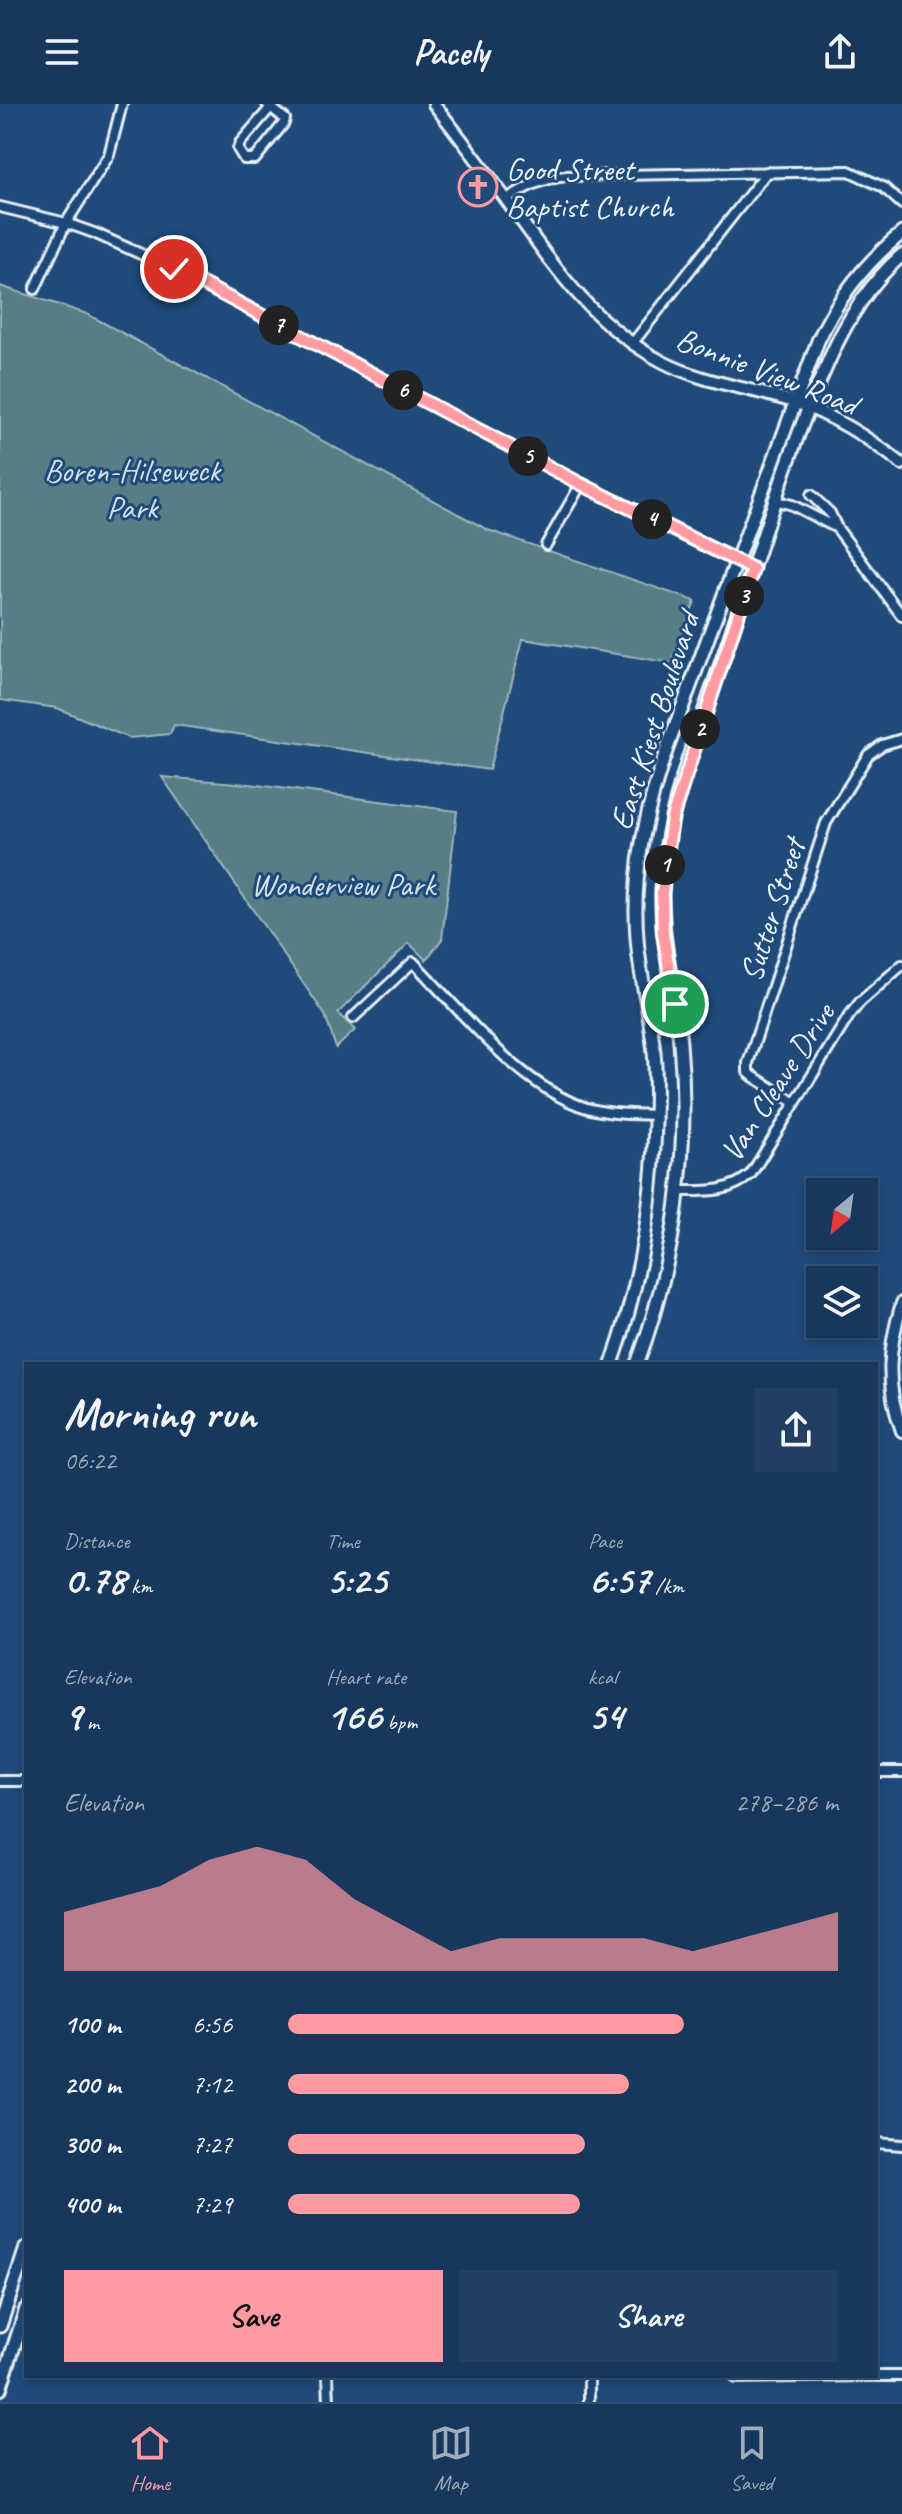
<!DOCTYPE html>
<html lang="en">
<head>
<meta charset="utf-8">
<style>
  :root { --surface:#17385c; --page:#203f62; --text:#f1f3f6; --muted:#9eacbb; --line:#365272; --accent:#ff9aa2 }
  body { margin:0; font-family:Caveat,sans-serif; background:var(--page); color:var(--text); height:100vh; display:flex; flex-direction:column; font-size:30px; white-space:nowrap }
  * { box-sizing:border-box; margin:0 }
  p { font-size:26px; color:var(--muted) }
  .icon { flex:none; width:44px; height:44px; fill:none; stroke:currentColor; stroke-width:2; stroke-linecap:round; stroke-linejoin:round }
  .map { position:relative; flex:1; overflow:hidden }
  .side { position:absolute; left:24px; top:1258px; width:854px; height:1016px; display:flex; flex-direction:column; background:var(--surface); border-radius:0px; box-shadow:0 4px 12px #0003,0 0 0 2px var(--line) }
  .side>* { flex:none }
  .needle { width:52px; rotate:209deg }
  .buttons { position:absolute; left:806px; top:1074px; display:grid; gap:16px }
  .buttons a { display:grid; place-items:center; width:72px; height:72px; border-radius:0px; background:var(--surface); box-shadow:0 4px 12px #0003,0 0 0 2px var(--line); font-size:40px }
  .pin { position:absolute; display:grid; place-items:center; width:68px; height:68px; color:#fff; margin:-34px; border:4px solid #fff; border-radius:50%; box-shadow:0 2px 8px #0007 }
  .km { position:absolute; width:40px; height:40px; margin:-20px; border-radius:50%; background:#222; color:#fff; font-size:22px; line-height:40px; text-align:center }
  .round { display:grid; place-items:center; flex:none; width:84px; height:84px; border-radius:0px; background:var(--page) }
  .headline { display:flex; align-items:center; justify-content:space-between; height:136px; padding:0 40px }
  h1 { font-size:44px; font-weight:700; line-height:60px }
  .metrics { display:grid; grid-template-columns:repeat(3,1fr); gap:12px; height:136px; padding:8px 40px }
  .metrics div { display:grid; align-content:center }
  .metrics b { font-size:40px; font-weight:700 }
  .metrics small { font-size:22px; font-weight:400 }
  .metrics p { font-size:22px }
  .chart { height:224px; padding:16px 40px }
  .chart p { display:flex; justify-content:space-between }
  .chart svg { width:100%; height:144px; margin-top:8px; fill:var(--accent); opacity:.7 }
  .primary-button { display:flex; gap:16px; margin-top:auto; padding:16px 40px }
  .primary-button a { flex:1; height:92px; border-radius:0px; background:var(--accent); color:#111; font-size:32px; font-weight:700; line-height:92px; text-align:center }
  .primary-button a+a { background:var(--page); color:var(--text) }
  ul { padding:0 40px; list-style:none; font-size:26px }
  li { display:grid; grid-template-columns:128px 96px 1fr; align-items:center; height:60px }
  li i { height:20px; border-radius:10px; background:var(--accent) }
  header { display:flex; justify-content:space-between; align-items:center; height:104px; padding:0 40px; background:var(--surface); font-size:36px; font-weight:700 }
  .menu { display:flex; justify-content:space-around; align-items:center; height:112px; border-top:2px solid var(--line); background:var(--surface); font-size:22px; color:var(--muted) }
  .menu a { display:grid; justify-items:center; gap:4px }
  .menu .active { color:var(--accent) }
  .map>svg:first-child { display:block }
  .green { fill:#577e84; stroke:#a0b8be; stroke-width:2 }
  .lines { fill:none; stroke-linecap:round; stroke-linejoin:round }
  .minor-casing { stroke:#e8f1f8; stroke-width:14 }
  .tertiary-casing { stroke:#e8f1f8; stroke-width:16 }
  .secondary-casing { stroke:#e8f1f8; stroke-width:17 }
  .minor { stroke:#1f4a7a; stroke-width:8 }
  .tertiary { stroke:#1f4a7a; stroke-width:10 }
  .secondary { stroke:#1f4a7a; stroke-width:11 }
  .route-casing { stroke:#fff; stroke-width:16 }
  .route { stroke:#ff9aa2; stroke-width:10 }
  .labels { text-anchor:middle; stroke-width:6; stroke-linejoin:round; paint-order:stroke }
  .poi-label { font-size:32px; fill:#e8f1f8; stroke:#1f4a7a; text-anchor:start }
  .street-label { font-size:32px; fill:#e8f1f8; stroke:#1f4a7a }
  .park-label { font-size:32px; fill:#d2e0e7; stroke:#1f4a7a }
</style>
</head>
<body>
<header><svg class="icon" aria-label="menu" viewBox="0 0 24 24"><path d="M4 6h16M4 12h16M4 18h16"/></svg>Pacely<svg class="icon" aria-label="share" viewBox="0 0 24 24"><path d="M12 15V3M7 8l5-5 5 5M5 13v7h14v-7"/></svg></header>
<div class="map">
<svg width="902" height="2298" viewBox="0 0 902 2298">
  <rect width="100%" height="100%" fill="#1f4a7a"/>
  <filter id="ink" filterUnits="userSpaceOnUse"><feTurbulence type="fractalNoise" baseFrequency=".0125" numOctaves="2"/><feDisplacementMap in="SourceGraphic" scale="16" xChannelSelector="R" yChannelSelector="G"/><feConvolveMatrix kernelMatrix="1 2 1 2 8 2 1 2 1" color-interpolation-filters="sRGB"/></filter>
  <g filter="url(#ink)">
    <g class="green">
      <polygon points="0,182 87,210 488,426 695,497 672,559 523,535 489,666 174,621 170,630 129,634 57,604 0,596"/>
      <polygon points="162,673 249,680 457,707 442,835 426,856 409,839 338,909 355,926 336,944 325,911"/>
    </g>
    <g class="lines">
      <g class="minor-casing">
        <g id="minor">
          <polyline points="267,0 285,15 284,19 255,55 244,55 238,45 240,39 271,3"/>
          <path d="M 506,96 C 526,82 542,75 566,72 L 849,67 L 883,83 L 902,100"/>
          <polyline points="0,103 66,119 94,129 174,165 581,380 753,465"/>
          <polyline points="35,185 66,119 109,51 122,0"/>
          <polyline points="632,240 767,68"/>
          <polyline points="811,391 830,409 837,424"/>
          <polyline points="777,397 792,401 837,424 902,512"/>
          <polyline points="546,441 581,380"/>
          <path d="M 353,914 L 413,858 C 461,907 521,984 587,1004 C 608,1010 632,1010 654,1011"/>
          <polyline points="794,998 754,973 748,968 748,959 826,719 868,651 882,641 902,635"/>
          <path d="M 678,1087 C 706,1087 730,1089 751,1070 L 849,912 L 860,898 L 902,861"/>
          <polyline points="876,1668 902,1668"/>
          <polyline points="0,1677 26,1677"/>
          <polyline points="876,2039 902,2041"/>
          <polyline points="328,2272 329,2298"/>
          <polyline points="876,2272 902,2272"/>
          <polyline points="736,2274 873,2272"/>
          <polyline points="589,2298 589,2272"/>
        </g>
      </g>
      <g class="tertiary-casing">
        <g id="tertiary">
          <path d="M 434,0 C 459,32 484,65 508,98 C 554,162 591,220 663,258 C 706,280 752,284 797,299 C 836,313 869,334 902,360"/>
          <path d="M 902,1199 C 888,1245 885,1281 902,1327"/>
        </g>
      </g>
      <g class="secondary-casing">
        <g id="secondary">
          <path d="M 612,1260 C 646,1164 658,1063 655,961 C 653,918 640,877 637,834 C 632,769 645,711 665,650 L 818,237 C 838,193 865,159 902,129"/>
          <path d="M 637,1260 C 675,1159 690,1046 680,939 C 676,889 661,840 662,789 C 664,706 702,618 728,539 C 760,444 788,345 830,254 C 846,217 871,177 902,151"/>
          <polyline points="0,2222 26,2144"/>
          <polyline points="0,2285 26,2205"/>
        </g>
      </g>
      <use href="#minor" class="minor"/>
      <use href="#tertiary" class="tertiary"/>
      <use href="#secondary" class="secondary"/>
    </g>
  </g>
  <g class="lines" filter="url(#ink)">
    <g class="route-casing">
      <polyline id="route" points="174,165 581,380 753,465 672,714 662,789 663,829 675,900"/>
    </g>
    <use href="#route" class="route"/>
  </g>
  <defs>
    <g id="church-ring" transform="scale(2)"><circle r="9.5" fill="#1f4a7a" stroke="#ff9aa2" stroke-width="1.5"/><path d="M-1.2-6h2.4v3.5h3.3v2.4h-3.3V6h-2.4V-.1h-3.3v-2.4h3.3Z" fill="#ff9aa2"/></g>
  </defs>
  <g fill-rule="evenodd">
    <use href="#church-ring" x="478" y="83"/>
  </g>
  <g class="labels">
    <g class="poi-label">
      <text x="506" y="76">Good Street<tspan x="506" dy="37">Baptist Church</tspan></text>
    </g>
    <g class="street-label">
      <text transform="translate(767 267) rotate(21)" y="11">Bonnie View Road</text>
      <text transform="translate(654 617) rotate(-72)" y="11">East Kiest Boulevard</text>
      <text transform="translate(772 806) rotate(-72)" y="11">Sutter Street</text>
      <text transform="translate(777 978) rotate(-57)" y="11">Van Cleave Drive</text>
    </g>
    <g class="park-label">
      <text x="132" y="377">Boren-Hilseweck<tspan x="132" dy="37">Park</tspan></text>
      <text x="343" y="791">Wonderview Park</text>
    </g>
  </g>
</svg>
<div class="buttons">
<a><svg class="needle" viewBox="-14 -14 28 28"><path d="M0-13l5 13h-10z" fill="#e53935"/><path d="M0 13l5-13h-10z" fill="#9eacbb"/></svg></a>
<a><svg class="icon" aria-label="layers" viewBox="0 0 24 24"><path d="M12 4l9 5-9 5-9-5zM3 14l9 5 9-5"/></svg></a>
</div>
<div class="pin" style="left:675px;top:900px;background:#1e9e55"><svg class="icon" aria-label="arrive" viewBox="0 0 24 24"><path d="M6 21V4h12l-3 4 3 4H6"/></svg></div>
<div class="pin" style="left:174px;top:165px;background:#d93025"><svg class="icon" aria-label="check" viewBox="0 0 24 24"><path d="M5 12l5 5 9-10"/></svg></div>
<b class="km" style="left:665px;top:761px">1</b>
<b class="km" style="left:700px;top:625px">2</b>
<b class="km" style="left:744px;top:492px">3</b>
<b class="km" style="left:652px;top:415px">4</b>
<b class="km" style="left:528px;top:352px">5</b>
<b class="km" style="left:403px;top:286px">6</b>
<b class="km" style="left:279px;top:221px">7</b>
<section class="side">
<div class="headline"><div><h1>Morning run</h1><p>06:22</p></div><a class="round"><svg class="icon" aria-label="share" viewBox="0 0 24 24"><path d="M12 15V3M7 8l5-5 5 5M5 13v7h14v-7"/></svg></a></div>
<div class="metrics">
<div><p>Distance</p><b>0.78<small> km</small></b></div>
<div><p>Time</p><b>5:25</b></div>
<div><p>Pace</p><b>6:57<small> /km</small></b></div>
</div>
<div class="metrics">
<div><p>Elevation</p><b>9<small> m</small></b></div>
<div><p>Heart rate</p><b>166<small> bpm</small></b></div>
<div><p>kcal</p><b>54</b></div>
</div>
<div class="chart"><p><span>Elevation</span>278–286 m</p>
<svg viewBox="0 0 160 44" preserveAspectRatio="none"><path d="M0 44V26L10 22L20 18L30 10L40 6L50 10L60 22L70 30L80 38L90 34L100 34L110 34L120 34L130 38L140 34L150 30L160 26V44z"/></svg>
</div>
<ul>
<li><b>100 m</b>6:56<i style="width:72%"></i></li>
<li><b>200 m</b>7:12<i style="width:62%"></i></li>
<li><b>300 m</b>7:27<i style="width:54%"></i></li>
<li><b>400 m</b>7:29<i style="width:53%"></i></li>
</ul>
<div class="primary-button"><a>Save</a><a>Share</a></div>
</section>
</div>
<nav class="menu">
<a class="active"><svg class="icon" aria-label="home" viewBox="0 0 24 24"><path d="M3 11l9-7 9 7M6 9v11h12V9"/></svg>Home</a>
<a><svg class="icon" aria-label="map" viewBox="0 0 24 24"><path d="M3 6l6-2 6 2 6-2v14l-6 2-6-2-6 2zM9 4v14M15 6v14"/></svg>Map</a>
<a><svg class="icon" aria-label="saved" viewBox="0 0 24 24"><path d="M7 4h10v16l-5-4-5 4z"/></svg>Saved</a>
</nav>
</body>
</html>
